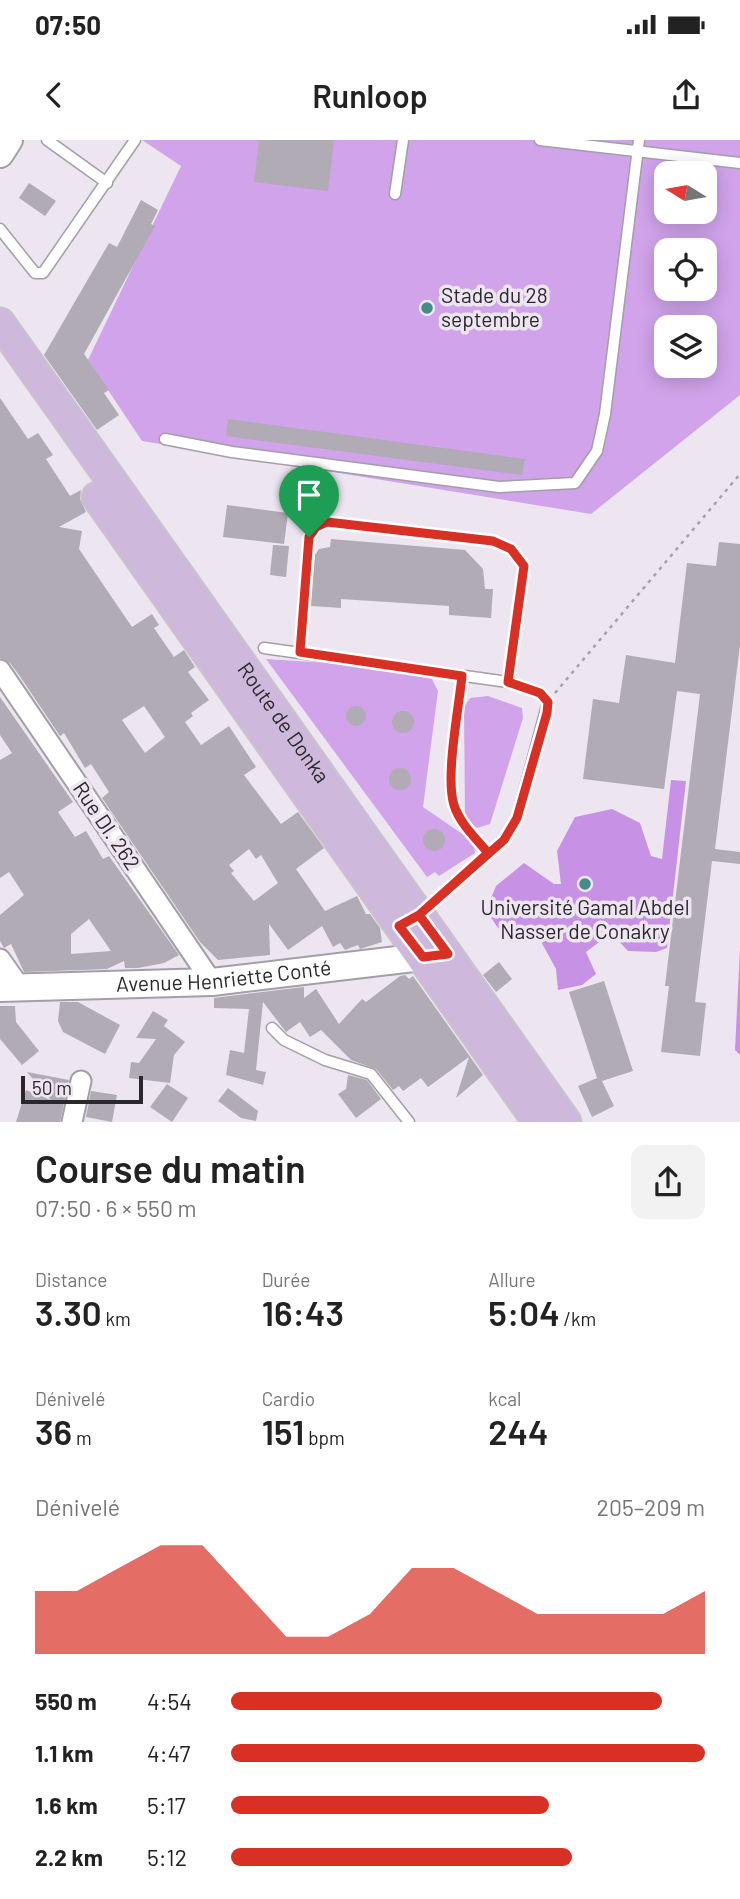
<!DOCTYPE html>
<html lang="fr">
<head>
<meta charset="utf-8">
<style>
  :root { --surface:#fff; --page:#f2f2f2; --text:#222; --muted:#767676; --accent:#d93025 }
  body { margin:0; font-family:Barlow,sans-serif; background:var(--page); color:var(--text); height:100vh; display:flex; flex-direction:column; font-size:26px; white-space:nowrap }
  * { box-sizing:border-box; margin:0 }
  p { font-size:23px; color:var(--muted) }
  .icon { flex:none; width:38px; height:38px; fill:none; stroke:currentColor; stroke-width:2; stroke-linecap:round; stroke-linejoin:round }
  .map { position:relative; height:982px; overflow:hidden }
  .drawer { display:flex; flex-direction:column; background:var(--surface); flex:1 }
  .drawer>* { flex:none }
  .needle { width:46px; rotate:281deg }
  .controls { position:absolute; left:654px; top:21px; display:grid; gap:14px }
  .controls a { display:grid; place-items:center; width:63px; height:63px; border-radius:14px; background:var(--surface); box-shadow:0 4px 18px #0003; font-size:35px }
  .scale { position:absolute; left:21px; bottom:18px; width:122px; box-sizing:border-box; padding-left:7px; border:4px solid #2b282c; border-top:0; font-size:19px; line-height:24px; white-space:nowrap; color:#2b282c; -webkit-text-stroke:5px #ede6f1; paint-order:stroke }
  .pin { position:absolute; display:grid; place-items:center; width:60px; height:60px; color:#fff; margin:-72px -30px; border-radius:50% 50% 50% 0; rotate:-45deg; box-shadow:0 0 7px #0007 }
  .pin .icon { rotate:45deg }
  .round { display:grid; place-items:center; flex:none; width:74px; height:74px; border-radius:14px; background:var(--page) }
  .headline { display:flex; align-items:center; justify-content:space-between; height:119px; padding:0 35px }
  h1 { font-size:38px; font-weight:600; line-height:52px }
  .figures { display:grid; grid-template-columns:repeat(3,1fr); gap:10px; height:119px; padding:7px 35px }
  .figures div { display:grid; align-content:center }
  .figures b { font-size:35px; font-weight:600 }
  .figures small { font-size:19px; font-weight:400 }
  .figures p { font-size:19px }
  .chart { height:196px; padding:14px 35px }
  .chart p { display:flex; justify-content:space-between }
  .chart svg { width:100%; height:126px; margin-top:7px; fill:var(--accent); opacity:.7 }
  ul { padding:0 35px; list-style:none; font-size:23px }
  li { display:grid; grid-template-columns:112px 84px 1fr; align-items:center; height:52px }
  li i { height:18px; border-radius:9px; background:var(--accent) }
  .status { display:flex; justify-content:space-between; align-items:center; height:49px; padding:0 35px; background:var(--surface); direction:ltr }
  .status svg { height:19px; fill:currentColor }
  header { display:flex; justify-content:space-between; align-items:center; height:91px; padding:0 35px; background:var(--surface); font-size:32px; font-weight:600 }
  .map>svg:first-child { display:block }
  .green { fill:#d0a3eb; fill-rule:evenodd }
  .forest { fill:#c792e6 }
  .building { fill:#b0abb4; fill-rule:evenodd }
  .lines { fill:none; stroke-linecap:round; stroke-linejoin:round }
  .service-casing { stroke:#a39ea7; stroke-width:13 }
  .minor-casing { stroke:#a39ea7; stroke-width:23 }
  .secondary-casing { stroke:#a39ea7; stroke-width:30 }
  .primary-casing { stroke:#c8c7c8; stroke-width:33 }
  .path { stroke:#a7a1aa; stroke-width:2.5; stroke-dasharray:3.5 5; stroke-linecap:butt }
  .service { stroke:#fff; stroke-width:10 }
  .minor { stroke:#fff; stroke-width:19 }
  .secondary { stroke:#fff; stroke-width:26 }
  .primary { stroke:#ceb9dc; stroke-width:30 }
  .route-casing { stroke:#fff; stroke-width:14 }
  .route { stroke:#d93025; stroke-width:9 }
  .poi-dot { fill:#458c89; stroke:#ede6f1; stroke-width:2.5 }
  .labels { text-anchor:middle; stroke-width:7; stroke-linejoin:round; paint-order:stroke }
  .poi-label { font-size:21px; fill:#2b282c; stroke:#ede6f1; text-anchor:start }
  .street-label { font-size:21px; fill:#2b282c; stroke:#ede6f1 }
</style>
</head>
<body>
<div class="status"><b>07:50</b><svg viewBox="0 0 49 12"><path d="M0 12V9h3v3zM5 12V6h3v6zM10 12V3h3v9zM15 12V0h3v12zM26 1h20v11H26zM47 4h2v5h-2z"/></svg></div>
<header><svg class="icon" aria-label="back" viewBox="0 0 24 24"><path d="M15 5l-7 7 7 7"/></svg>Runloop<svg class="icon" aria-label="share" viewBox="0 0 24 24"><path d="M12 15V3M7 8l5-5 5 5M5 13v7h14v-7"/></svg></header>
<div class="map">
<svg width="740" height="982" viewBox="0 0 740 982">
  <rect width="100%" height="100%" fill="#ede6f1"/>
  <g class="green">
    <path d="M 142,0 L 740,0 L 740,255 L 591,374 L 142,301 L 88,220 L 181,26 ZM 667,33 L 705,33 L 705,72 L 667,72 ZM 667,110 L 705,110 L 705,149 L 667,149 ZM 667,187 L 705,187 L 705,226 L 667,226 Z"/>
    <polygon points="266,519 418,529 429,533 438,551 423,667 474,702 475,713 439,736 435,732 427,737"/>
    <polygon points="488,556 522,568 523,578 490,684 477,688 469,684 465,676 464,567 470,558"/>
  </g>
  <g class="forest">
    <polygon points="671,640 686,641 667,808 656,812 628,811 611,793 586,812 596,834 582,845 558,850 556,829 539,798 514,802 498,788 486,770 496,746 524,723 554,744 561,744 557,711 575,677 612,669 640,683 651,716 662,719"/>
    <polygon points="740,809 740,915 735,910"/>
  </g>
  <g class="building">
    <polygon points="259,0 334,0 328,51 254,42"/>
    <polygon points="29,43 56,61 45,76 19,58"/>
    <polygon points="141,60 158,70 151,84 155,86 84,214 109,250 104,253 119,275 97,290 44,215 109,103 117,107"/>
    <path d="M 0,258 L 28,299 L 38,293 L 53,315 L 46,319 L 70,356 L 81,350 L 80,359 L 86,372 L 59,387 L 82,391 L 79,409 L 132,487 L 152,474 L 159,485 L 154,488 L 174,517 L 184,510 L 195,527 L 188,532 L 209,560 L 191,573 L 193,576 L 185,582 L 201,605 L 229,586 L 256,627 L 244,635 L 281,684 L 298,672 L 324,708 L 296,729 L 325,771 L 357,756 L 366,774 L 370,774 L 380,788 L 382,802 L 360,809 L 358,805 L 345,810 L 340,803 L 333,807 L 322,786 L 288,810 L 269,784 L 270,815 L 218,820 L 200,802 L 102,658 L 109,652 L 91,624 L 85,628 L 64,593 L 60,596 L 19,535 L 10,523 L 0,518 ZM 144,566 L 165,597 L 145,613 L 122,580 ZM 249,709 L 256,719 L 261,715 L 278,743 L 254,761 L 231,733 L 234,731 L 229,725 Z"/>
    <polygon points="228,279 525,319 522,335 226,296"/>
    <polygon points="227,365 288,373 284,404 223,397"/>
    <polygon points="331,399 465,410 483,429 485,449 493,449 491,478 449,475 449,466 341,459 341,468 311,466 315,415 319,409 330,407"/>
    <polygon points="719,402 740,404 740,505 715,709 740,712 740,724 712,721 695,862 706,863 700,916 661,912 669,846 665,846 700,554 677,551 664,649 583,639 593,559 619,563 626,515 675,523 687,423 716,426"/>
    <polygon points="273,405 289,406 286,437 270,435"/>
    <path d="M 0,557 L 73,662 L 58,672 L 75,697 L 86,691 L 103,719 L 109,716 L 179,815 L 164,823 L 138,828 L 125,828 L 124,821 L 107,829 L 24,832 L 11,804 L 4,808 L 0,801 L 0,775 L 24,755 L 9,732 L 0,738 L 0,620 L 12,613 L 0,595 ZM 89,779 L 111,811 L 71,814 L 71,794 Z"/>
    <circle cx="356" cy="576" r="10"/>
    <circle cx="403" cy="582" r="11"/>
    <circle cx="400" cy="639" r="11"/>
    <circle cx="434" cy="700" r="11"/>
    <polygon points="499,822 512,839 496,852 483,835"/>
    <polygon points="405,835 409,839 413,836 483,935 456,958 469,917 428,947 421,938 403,951 399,946 393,950 376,929 351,920 321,890 310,897 300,882 286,892 263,862 256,930 266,932 263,945 226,935 230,910 244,913 249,869 214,868 214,858 304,847 304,858 316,849 339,884 362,859 366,862 400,836"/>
    <polygon points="604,841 633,931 602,941 614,966 592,977 578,946 597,938 569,852"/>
    <polygon points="60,862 78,862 120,885 105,914 63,892 58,881"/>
    <polygon points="0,866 15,866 16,882 39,911 22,925 0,899"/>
    <polygon points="153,871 168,880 164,886 185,902 174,915 170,943 129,938 131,922 139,923 156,899 136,898"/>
    <polygon points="27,932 69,940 60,982 16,982 26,950 51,960"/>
    <polygon points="348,935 367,940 381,959 356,978 338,954 346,949"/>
    <polygon points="167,944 188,958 172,982 150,967"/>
    <polygon points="228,948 258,971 256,981 241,978 218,961"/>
    <polygon points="91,951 117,955 112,982 86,977"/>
  </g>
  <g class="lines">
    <g class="service-casing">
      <g id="service">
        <polyline points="47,0 107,43"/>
        <polyline points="540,0 740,23"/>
        <polyline points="395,54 403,0"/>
        <polyline points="0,89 35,133 43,133 135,0"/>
        <polyline points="165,299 232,312 499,347 575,343 597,311 605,274 639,0"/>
        <polyline points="264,508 508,542 540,553 548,562 517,678 504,700 421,773"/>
        <polyline points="300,512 309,397 316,387 327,382 493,401 511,409 524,426 508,542"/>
        <path d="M 462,536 C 459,568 445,636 454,665 C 460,684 476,698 488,713"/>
        <polyline points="272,888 284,900 325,920 371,934 409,982"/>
      </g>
    </g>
    <g class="minor-casing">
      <g id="minor">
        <polyline points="0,530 212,842"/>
        <polyline points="0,819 19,846"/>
        <polyline points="72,982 81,941"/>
      </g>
    </g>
    <g class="secondary-casing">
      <g id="secondary">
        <polyline points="0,14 9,0"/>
        <path id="s1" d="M 0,848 L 212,842 L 439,815"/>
      </g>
    </g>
    <g class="primary-casing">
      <g id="primary">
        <path id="s2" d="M 0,183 L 566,982"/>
        <polyline points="97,357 538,982"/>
      </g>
    </g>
    <polyline class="path" points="555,553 740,334"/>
    <use href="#service" class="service"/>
    <use href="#minor" class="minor"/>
    <use href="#secondary" class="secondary"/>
    <use href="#primary" class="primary"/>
  </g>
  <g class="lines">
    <g class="route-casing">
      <path id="route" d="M 309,397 L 300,512 L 462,536 C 459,567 445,637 454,665 C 460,684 476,698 488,713 L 419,775 L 399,786 L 423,817 L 448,814 L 419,775 L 504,700 L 517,678 L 547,573 L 548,562 L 540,553 L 508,542 L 524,426 L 511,409 L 493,401 L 327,382 L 316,387 L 309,397"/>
    </g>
    <use href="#route" class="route"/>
  </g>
  <g class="poi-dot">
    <circle cx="427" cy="168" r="7"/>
    <circle cx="585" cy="744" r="7"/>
  </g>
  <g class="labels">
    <g class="poi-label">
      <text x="441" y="163">Stade du 28<tspan x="441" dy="24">septembre</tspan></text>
      <text x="585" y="775" text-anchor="middle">Université Gamal Abdel<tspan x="585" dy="24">Nasser de Conakry</tspan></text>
    </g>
    <g class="street-label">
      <text dy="7" stroke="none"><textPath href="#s2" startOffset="490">Route de Donka</textPath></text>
      <text transform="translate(106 686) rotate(56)" y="7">Rue DI. 262</text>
      <text dy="7" stroke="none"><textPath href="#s1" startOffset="224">Avenue Henriette Conté</textPath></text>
    </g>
  </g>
</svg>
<div class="controls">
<a><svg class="needle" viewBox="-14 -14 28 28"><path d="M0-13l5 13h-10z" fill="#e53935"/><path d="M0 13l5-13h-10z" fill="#767676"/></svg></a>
<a><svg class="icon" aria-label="locate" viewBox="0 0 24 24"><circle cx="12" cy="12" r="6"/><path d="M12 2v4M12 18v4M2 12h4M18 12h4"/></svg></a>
<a><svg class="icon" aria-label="layers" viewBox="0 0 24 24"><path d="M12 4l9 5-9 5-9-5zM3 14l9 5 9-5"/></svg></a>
</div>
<div class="scale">50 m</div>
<div class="pin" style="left:309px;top:397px;background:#1e9e55"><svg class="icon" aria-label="arrive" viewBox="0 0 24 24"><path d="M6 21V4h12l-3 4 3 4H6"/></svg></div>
</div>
<section class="drawer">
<div class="headline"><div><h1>Course du matin</h1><p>07:50 · 6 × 550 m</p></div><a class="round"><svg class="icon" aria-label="share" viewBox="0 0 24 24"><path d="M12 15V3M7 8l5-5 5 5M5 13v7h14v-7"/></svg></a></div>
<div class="figures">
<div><p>Distance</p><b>3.30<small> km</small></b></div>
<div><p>Durée</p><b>16:43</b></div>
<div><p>Allure</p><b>5:04<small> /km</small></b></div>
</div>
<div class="figures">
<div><p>Dénivelé</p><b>36<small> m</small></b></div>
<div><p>Cardio</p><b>151<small> bpm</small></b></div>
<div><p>kcal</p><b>244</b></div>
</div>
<div class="chart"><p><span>Dénivelé</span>205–209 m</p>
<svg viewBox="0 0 160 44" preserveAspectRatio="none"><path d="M0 44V22L10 22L20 14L30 6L40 6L50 22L60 38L70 38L80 30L90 14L100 14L110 22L120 30L130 30L140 30L150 30L160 22V44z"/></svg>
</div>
<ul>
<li><b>550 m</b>4:54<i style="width:91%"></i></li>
<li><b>1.1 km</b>4:47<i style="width:100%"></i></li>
<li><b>1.6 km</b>5:17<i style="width:67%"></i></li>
<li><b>2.2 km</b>5:12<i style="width:72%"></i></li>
</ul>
</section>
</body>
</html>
